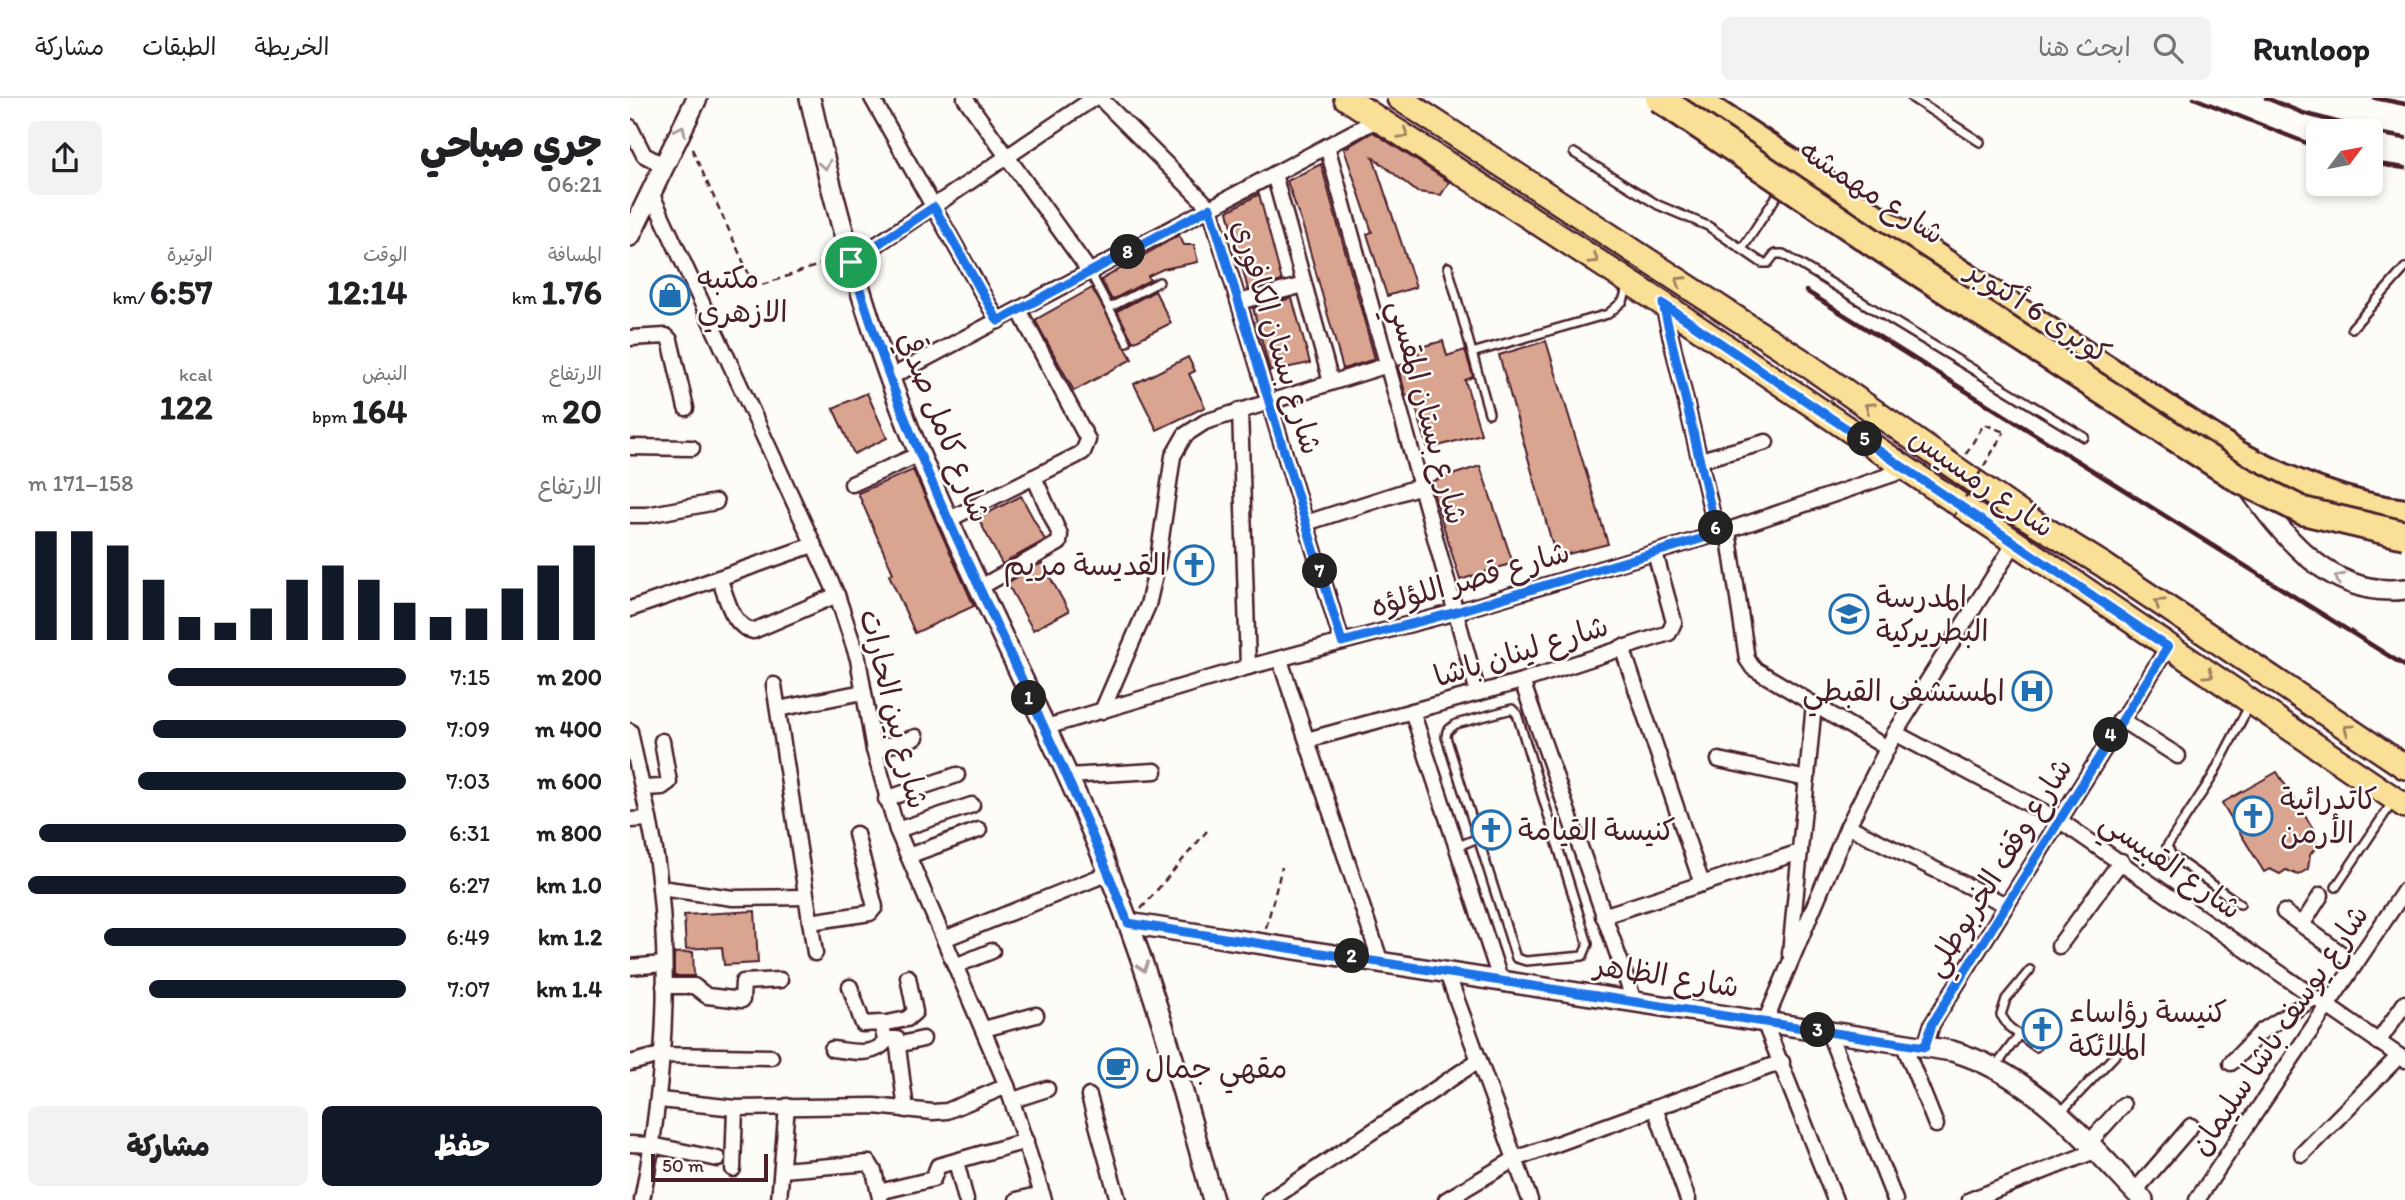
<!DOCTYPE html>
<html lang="ar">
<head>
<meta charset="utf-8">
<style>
  :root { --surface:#fff; --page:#f2f2f2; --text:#202124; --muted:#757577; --line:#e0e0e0; --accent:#111827 }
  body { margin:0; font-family:Itim,"Playpen Sans Arabic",sans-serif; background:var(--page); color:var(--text); direction:rtl; height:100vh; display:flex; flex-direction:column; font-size:26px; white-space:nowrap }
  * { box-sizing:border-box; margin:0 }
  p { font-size:23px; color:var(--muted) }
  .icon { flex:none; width:38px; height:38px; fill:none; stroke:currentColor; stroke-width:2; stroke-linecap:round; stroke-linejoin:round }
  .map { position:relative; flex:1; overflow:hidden; direction:ltr }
  .drawer { display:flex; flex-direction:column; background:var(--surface); width:630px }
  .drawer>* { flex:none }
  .needle { width:46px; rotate:58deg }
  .buttons { position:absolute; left:1676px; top:21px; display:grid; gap:14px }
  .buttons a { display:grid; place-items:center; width:77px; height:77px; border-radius:10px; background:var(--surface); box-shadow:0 4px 10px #0003; font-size:35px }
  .scale { position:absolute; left:21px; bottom:18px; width:117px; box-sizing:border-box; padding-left:7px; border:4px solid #4a1f2b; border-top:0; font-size:19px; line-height:24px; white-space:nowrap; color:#4a1f2b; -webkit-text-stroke:5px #fdfcf7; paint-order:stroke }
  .pin { position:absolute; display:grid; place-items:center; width:60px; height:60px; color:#fff; margin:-30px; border:4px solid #fff; border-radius:50%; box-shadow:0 2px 7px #0007 }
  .km { position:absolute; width:35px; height:35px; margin:-18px; border-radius:50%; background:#222; color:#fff; font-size:19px; line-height:35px; text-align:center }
  .round { display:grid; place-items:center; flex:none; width:74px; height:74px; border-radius:10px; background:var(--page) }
  .headline { display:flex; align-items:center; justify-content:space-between; height:119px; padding:0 28px }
  h1 { font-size:38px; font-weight:800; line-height:52px }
  .metrics { display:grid; grid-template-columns:repeat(3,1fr); gap:10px; height:119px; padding:7px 28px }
  .metrics div { display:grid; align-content:center }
  .metrics b { font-size:35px; font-weight:800 }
  .metrics small { font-size:19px; font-weight:400 }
  .metrics p { font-size:19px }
  .chart { height:196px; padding:14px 28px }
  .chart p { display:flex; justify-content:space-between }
  .chart svg { width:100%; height:126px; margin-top:7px; stroke:var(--accent); stroke-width:6 }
  .button { display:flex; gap:14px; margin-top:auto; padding:14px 28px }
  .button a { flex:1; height:80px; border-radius:10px; background:var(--accent); color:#fff; font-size:28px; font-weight:800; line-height:80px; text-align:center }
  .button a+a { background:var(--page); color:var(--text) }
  ul { padding:0 28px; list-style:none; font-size:23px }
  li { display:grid; grid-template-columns:112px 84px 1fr; align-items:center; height:52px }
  li i { height:18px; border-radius:9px; background:var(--accent) }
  header { display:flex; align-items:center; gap:42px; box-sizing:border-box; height:98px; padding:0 35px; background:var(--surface); border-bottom:2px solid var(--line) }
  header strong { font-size:33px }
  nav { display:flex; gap:38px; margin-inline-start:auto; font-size:24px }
  .search { width:490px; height:63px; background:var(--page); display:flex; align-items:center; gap:18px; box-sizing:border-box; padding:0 24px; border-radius:10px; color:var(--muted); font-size:26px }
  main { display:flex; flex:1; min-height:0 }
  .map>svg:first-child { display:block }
  .building { fill:#daa590; stroke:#4a1f2b; stroke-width:2 }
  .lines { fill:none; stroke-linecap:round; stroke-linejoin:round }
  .lane-casing { stroke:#4a1f2b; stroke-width:12 }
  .street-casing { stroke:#4a1f2b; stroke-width:19 }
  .secondary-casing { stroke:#4a1f2b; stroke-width:24 }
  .primary-casing { stroke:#4a1f2b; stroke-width:28 }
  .highway-casing { stroke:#4a1f2b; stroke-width:32 }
  .path { stroke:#4a1f2b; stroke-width:2.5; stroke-dasharray:7 5; stroke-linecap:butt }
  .lane { stroke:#fdfcf7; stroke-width:7 }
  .street { stroke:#fdfcf7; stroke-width:14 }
  .secondary { stroke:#fdfcf7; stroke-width:19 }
  .primary { stroke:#fadf96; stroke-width:23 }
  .highway { stroke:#fadf96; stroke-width:26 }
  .rail { stroke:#4a1f2b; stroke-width:4.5 }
  .highway-bridge-casing { stroke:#4a1f2b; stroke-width:32; stroke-linecap:butt }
  .path-bridge { stroke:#4a1f2b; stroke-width:2.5; stroke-dasharray:7 5; stroke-linecap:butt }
  .highway-bridge { stroke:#fadf96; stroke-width:26 }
  .oneway { stroke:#ac999b }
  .oneway2 { stroke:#a27f60 }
  .route-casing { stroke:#fff; stroke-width:14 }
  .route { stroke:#1a73e8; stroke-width:9 }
  .labels { text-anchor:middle; stroke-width:5; stroke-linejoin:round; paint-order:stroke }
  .street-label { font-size:30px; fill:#4a1f2b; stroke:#fdfcf7 }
  .poi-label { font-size:30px; fill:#4a1f2b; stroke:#fdfcf7; text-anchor:start }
</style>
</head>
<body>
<header>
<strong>Runloop</strong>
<div class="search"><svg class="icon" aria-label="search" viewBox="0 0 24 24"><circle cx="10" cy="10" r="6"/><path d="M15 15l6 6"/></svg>ابحث هنا</div>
<nav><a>الخريطة</a><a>الطبقات</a><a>مشاركة</a></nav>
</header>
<main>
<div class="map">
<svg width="1775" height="1102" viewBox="0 0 1775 1102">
  <rect width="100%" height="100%" fill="#fdfcf7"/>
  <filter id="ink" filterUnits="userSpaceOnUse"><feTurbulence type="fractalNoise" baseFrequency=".0143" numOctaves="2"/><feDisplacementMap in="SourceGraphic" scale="14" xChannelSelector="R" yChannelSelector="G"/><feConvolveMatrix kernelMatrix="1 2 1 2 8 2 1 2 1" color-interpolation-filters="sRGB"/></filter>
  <g filter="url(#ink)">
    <g class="building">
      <polygon points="743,34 819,84 811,97 787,94 743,59 786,189 757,198 737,136 742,134 714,51"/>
      <polygon points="691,66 745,261 713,271 674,132 657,83"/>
      <polygon points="629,96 652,183 618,192 598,113"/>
      <polygon points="549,137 554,147 564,147 568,164 533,171 518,178 520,182 482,202 471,182"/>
      <polygon points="462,190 502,261 444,293 405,222"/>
      <polygon points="525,193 541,225 503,244 487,213"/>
      <polygon points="662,200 680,265 640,273 623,210"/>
      <polygon points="813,243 817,258 835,252 843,279 835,282 851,336 798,351 782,296 776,298 768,268 790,261 787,250"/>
      <polygon points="916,243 978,446 926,459 869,257"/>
      <polygon points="558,259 565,273 559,276 575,309 527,332 504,286"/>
      <polygon points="237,295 257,340 224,356 203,310"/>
      <polygon points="850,368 883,465 830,482 800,384"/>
      <polygon points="283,372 344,508 285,535 259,477 263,475 228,395"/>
      <polygon points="391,398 415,442 372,466 348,420"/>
      <polygon points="412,465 439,513 403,532 377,485"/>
      <polygon points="1647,674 1684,732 1687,748 1680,757 1678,771 1668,777 1656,772 1650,776 1640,771 1634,774 1592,705"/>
      <polygon points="125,813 128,865 94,867 92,849 56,851 54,817"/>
      <polygon points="63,854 64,878 44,878 44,855"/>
    </g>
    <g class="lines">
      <g class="lane-casing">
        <g id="lane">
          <polyline points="1282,0 1350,44"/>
          <polyline points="944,55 1028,107 1078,128 1132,165 1138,165 1145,156 1153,156 1454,339"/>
          <polyline points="1112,151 1152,90"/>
          <polyline points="818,169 859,315"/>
          <polyline points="460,174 497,244"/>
          <polyline points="479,210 529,184"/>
          <polyline points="1722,230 1775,170"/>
          <polyline points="842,255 978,216 993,203 998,188"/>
          <polygon points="882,611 887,616 958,846 953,858 896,863 886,860 816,639 817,633 826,626"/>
          <polyline points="826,749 848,740"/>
          <polyline points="1706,789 1762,705"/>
          <polyline points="1610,806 1542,758 1537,748 1581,681 1619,608"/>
          <polyline points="1400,872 1376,901 1371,917 1379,929 1406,949"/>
          <polyline points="1366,968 1389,937"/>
          <polyline points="1429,1016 1489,953"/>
        </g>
      </g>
      <g class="street-casing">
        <g id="street">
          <polyline points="242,0 368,223"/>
          <polyline points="335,0 460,174"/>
          <polyline points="470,0 580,110 712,544"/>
          <polyline points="0,29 14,57 35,68"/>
          <polyline points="697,48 848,595"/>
          <polyline points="644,76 701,284"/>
          <polyline points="22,97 207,497 228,561 244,652 267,732 377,988 414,1102"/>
          <polyline points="221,164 464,0"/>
          <polyline points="609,204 674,187"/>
          <polyline points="1033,206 1087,436"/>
          <polyline points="0,240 36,238 40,242 56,310"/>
          <polyline points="259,280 750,20"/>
          <polyline points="610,312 618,569"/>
          <polyline points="0,349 62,350"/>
          <polyline points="1070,362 1136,344"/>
          <polyline points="222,386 290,356"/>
          <polyline points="0,417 17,417 86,404"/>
          <polyline points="318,422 446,358 453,354 458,342 389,212"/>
          <polyline points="676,425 791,388"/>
          <polyline points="1098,433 1117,561 1123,570 1257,650"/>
          <path d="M 89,480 C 97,499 101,528 123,533 L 207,497"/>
          <polyline points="349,490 429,445 430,437 404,379"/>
          <polyline points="0,511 183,447"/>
          <polyline points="992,549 1072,786"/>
          <polyline points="650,562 750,862"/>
          <polyline points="892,583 1004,903"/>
          <polyline points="144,587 185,855"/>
          <polyline points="148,611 233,594"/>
          <polyline points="472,613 518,507 527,468 543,358 555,337 575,324 758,267"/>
          <polyline points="782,613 870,881"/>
          <polyline points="1490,621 1548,658"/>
          <polyline points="413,630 618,569 826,514 1087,436 1278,371"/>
          <path d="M 0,633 C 10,685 25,736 30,790 C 41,894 32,1000 12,1102"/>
          <polyline points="1265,635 1429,722 1775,962"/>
          <polyline points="677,642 892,583 1039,535 1044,524 1025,455"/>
          <polyline points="244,652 286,639"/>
          <polyline points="1089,662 1177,681"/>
          <polyline points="437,678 525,673"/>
          <polyline points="13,690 32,689 39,684 32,643"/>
          <polyline points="256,701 327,677"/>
          <polyline points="0,722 19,721"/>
          <polyline points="1218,728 1376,807"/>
          <polyline points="267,732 342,707"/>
          <polyline points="278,758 349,732"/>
          <polyline points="30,790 103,800 176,799"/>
          <polyline points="1654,814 1724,865"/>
          <polyline points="973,818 1170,754"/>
          <polyline points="180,824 240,815 245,809 226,736"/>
          <polyline points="1672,827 1691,797"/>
          <polyline points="314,841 479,775"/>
          <polyline points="1429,848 1491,763"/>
          <polyline points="1160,856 1184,606"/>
          <polyline points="325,868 362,853"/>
          <polyline points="0,869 33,866"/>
          <polyline points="817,875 900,1102"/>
          <polyline points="34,888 64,888 77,898 112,902 113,884 150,882"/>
          <polyline points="220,889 233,926 251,925 255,941 267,941 276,1012"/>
          <polyline points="252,926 277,921 285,914 278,879"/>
          <polyline points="354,931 406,917"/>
          <polyline points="1198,933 1265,1102"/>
          <polyline points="1748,944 1775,905"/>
          <polyline points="1273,945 1306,1027"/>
          <polyline points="267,947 293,941"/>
          <polyline points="1295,949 1302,926 1538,549"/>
          <path d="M 202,951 C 222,953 243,960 257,942"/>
          <polyline points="0,965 31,957 141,959"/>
          <polyline points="1601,965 1632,933 1684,900"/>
          <polyline points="459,998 488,1102"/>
          <polyline points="30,1002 105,1010 244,1008 303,1014 317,1013 377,988"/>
          <polyline points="383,1002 417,991"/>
          <polyline points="1025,1010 1058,1102"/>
          <polyline points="0,1046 22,1047 88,1061"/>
          <polyline points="1458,1046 1493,1007"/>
          <polyline points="1672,1056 1769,958"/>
          <polyline points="326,1063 336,1102"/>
          <polyline points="103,1071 105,1010"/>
          <polyline points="152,1072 239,1065 244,1073 250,1100"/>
          <polyline points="1505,1093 1561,1028"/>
          <polyline points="249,1094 303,1081 308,1068 396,1043"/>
          <polyline points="149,1102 157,1008"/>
          <polyline points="387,1102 412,1096"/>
          <polyline points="640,1102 849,962"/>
          <polyline points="816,1102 885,1061 1152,964"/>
          <polyline points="1205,1102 1137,931 1138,917 1218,728 1265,635 1384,446"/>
          <polyline points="1340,1102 1465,1053"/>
          <polyline points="1567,1102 1775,792"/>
        </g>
      </g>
      <g class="secondary-casing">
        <g id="secondary">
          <path d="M 180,0 C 207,121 241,241 289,355 C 348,497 423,633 479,775 C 522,881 553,992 583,1102"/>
          <polyline points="0,138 67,0"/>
          <path d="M 1616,386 C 1653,439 1702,501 1775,491"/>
          <path d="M 498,825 L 1322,953 C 1404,977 1455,1042 1513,1102"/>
        </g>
      </g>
      <g class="primary-casing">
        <g id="primary">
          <polyline points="716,0 1033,206 1775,708"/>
          <polyline points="769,0 1172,263 1394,418 1472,466 1775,669"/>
        </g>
      </g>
      <g class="highway-casing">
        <path id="highway" d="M 1063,0 L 1608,357 C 1661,385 1716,408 1775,415"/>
      </g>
      <g class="path">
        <polyline points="62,51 122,183 132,187 203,162"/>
        <polyline points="1336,356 1354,326 1374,334"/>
        <polyline points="511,811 577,733"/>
        <polyline points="636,830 652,769"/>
      </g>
      <use href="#lane" class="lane"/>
      <use href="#street" class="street"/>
      <use href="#secondary" class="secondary"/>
      <use href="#primary" class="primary"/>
      <use href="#highway" class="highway"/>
      <g class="rail">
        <polyline points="1564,0 1689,50"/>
        <polyline points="1636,0 1673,15 1740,33"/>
        <polyline points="1745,0 1775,6"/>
        <polyline points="1741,34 1775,40"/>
        <polyline points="1741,65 1775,70"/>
        <polyline points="1176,193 1775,568"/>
      </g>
      <g class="highway-bridge-casing">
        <polyline id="highway-bridge" points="1029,0 1245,146 1611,382 1673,413 1775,437"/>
      </g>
      <polyline class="path-bridge" points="1323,420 1374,334"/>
      <use href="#highway-bridge" class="highway-bridge"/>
    </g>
    <defs><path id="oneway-chevron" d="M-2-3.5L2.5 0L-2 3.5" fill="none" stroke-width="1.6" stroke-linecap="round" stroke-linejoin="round" transform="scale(1.75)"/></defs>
    <g class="oneway">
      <use href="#oneway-chevron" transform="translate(51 32) rotate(-65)"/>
      <use href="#oneway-chevron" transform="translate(195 67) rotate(76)"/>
      <use href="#oneway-chevron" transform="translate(1709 480) rotate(-152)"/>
      <use href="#oneway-chevron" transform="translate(513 869) rotate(72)"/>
    </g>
    <g class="oneway2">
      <use href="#oneway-chevron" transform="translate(774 36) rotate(33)"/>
      <use href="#oneway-chevron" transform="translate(964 161) rotate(33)"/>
      <use href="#oneway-chevron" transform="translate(1050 183) rotate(-147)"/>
      <use href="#oneway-chevron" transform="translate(1239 309) rotate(-146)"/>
      <use href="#oneway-chevron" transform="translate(1529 505) rotate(-146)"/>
      <use href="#oneway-chevron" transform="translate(1579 576) rotate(34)"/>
      <use href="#oneway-chevron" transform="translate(1718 631) rotate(-146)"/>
    </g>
  </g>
  <g class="lines" filter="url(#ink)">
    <g class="route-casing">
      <path id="route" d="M 304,109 L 368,223 L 580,110 L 712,544 L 826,514 L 1087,436 L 1033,206 L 1538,549 L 1302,926 L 1295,949 L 498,825 C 437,666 357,515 291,359 C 263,295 242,229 221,164 Z"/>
    </g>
    <use href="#route" class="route"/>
  </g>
  <defs>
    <g id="shop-ring" transform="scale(2.0125)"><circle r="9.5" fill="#fdfcf7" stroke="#1f6fb2" stroke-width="1.5"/><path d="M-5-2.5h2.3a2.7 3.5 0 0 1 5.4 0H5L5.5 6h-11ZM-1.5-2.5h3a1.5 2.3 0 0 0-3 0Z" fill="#1f6fb2"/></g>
    <g id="church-ring" transform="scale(2.0125)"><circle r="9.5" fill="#fdfcf7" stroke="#1f6fb2" stroke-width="1.5"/><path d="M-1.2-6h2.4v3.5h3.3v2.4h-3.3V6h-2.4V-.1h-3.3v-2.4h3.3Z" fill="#1f6fb2"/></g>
    <g id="school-ring" transform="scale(2.0125)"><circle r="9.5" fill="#fdfcf7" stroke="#1f6fb2" stroke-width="1.5"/><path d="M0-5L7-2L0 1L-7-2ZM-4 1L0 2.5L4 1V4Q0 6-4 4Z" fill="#1f6fb2"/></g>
    <g id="hospital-ring" transform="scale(2.0125)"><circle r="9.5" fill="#fdfcf7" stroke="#1f6fb2" stroke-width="1.5"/><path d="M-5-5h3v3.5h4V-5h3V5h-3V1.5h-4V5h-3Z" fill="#1f6fb2"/></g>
    <g id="cafe-ring" transform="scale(2.0125)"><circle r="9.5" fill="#fdfcf7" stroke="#1f6fb2" stroke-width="1.5"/><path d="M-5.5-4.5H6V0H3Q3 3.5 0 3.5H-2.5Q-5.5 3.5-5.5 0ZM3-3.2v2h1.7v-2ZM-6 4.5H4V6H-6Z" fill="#1f6fb2"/></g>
  </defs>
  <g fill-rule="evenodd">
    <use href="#shop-ring" x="40" y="197"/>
    <use href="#church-ring" x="564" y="467"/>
    <use href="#school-ring" x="1219" y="516"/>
    <use href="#hospital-ring" x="1402" y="593"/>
    <use href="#church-ring" x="1623" y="718"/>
    <use href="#church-ring" x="861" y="732"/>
    <use href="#church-ring" x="1412" y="931"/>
    <use href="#cafe-ring" x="488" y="970"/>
  </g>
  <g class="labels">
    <g class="street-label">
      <text transform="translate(1242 94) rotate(33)" y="10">شارع مهمشه</text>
      <text transform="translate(1409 214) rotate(33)" y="10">كوبرى 6 أكتوبر</text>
      <text transform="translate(647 239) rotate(73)" y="10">شارع بستان الكافوري</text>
      <text transform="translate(798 314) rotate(75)" y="10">شارع بستان المقسي</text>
      <text transform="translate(314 329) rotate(68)" y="10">شارع كامل صدقي</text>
      <text transform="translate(1352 384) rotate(35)" y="10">شارع رمسيس</text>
      <text transform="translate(840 481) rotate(-16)" y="10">شارع قصر اللؤلؤه</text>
      <text transform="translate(891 553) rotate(-17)" y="10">شارع لينان باشا</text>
      <text transform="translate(264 611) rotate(76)" y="10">شارع بين الحارات</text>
      <text transform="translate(1541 767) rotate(35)" y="10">شارع القبيسي</text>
      <text transform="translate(1368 769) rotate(-58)" y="10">شارع وقف الخربوطلي</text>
      <text transform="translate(1037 878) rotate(9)" y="10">شارع الظاهر</text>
      <text transform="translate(1649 932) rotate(-56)" y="10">شارع يوسف باشا سليمان</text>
    </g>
    <g class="poi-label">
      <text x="67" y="190">مكتبه<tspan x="67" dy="34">الازهري</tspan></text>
      <text x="537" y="477" text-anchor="end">القديسة مريم</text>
      <text x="1246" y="509">المدرسة<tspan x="1246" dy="34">البطريركية</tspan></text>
      <text x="1375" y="603" text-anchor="end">المستشفى القبطي</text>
      <text x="1650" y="711">كاتدرائية<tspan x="1650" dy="34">الأرمن</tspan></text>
      <text x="888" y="742">كنيسة القيامة</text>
      <text x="1439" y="924">كنيسة رؤاساء<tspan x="1439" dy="34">الملائكة</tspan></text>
      <text x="515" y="980">مقهي جمال</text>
    </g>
  </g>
</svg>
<div class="buttons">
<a><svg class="needle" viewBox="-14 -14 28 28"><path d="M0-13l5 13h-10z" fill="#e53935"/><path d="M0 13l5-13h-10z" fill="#757577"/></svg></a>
</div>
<div class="scale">50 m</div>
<div class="pin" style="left:221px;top:164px;background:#1e9e55"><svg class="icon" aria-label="arrive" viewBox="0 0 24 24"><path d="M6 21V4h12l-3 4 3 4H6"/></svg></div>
<b class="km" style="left:399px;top:600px">1</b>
<b class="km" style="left:722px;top:858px">2</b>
<b class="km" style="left:1188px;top:932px">3</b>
<b class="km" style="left:1481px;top:637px">4</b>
<b class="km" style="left:1235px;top:341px">5</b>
<b class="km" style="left:1086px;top:430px">6</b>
<b class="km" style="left:690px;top:473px">7</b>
<b class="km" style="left:498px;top:154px">8</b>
</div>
<section class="drawer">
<div class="headline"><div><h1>جري صباحي</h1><p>06:21</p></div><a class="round"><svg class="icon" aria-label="share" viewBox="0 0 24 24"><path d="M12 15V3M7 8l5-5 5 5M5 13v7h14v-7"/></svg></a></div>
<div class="metrics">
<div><p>المسافة</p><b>1.76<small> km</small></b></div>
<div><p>الوقت</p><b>12:14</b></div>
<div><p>الوتيرة</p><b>6:57<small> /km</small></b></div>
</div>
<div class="metrics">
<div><p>الارتفاع</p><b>20<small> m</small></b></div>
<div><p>النبض</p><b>164<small> bpm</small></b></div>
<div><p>kcal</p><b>122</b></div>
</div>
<div class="chart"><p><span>الارتفاع</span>158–171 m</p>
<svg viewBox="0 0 160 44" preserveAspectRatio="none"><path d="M5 44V6M15 44V6M25 44V11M35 44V23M45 44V36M55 44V38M65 44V33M75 44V23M85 44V18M95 44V23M105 44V31M115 44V36M125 44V33M135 44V26M145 44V18M155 44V11"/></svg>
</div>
<ul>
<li><b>200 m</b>7:15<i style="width:63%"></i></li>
<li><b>400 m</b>7:09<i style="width:67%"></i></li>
<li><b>600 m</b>7:03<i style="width:71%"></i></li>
<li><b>800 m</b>6:31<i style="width:97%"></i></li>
<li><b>1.0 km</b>6:27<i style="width:100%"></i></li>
<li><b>1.2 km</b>6:49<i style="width:80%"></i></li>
<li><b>1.4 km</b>7:07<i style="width:68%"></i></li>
</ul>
<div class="button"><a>حفظ</a><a>مشاركة</a></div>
</section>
</main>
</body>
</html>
